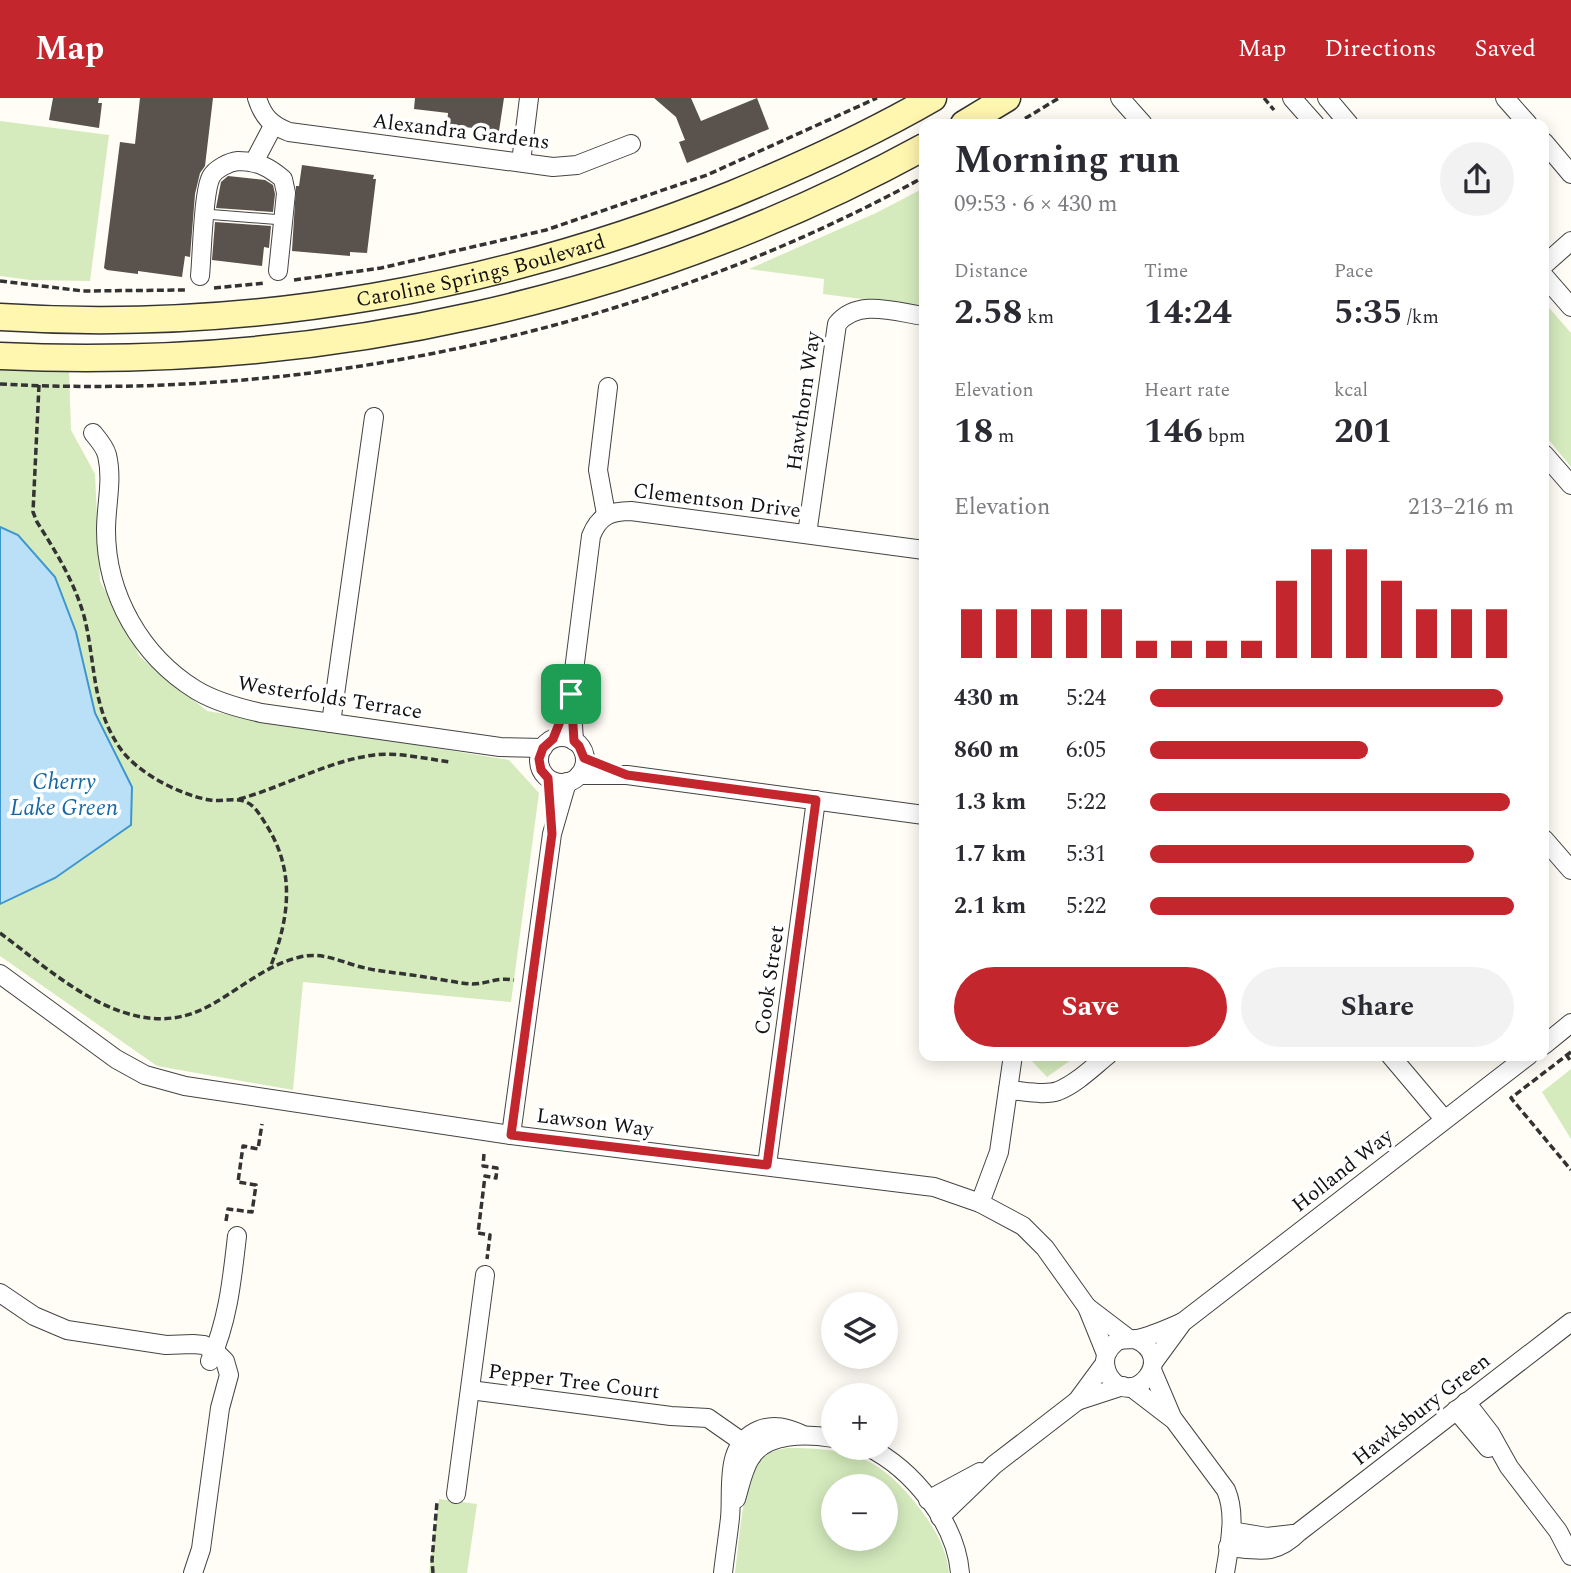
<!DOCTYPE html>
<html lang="en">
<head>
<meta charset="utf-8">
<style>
  :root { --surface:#fff; --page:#f2f2f3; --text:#2b2b33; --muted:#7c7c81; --accent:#c4262e }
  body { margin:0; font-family:Spectral,serif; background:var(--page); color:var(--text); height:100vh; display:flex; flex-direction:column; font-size:26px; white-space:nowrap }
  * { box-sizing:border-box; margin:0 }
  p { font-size:23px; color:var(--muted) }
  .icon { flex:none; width:38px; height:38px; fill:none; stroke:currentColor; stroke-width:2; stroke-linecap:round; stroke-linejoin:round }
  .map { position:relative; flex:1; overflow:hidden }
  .details { position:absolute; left:919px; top:21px; width:630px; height:942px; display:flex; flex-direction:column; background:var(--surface); border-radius:14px; box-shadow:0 4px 18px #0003 }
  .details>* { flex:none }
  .tools { position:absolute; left:821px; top:1194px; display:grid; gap:14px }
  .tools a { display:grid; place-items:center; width:77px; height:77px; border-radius:50%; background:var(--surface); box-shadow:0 4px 18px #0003; font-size:35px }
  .pin { position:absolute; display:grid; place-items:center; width:60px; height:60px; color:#fff; margin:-30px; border-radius:14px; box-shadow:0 4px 10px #0006 }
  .round { display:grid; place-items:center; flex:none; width:74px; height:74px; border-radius:37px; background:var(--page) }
  .summary { display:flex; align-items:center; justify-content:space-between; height:119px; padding:0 35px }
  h1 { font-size:38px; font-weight:700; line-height:52px }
  .metrics { display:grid; grid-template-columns:repeat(3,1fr); gap:10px; height:119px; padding:7px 35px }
  .metrics div { display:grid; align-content:center }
  .metrics b { font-size:35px; font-weight:700 }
  .metrics small { font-size:19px; font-weight:400 }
  .metrics p { font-size:19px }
  .chart { height:196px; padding:14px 35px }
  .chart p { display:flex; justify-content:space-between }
  .chart svg { width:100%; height:126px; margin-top:7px; stroke:var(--accent); stroke-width:6 }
  .action { display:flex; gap:14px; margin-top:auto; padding:14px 35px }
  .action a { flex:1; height:80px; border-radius:42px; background:var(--accent); color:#fff; font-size:28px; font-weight:700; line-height:80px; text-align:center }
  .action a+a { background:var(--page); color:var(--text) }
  ul { padding:0 35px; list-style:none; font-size:23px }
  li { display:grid; grid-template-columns:112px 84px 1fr; align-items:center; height:52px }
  li i { height:18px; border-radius:9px; background:var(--accent) }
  header { display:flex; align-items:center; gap:42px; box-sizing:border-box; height:98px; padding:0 35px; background:var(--accent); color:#fff }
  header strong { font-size:33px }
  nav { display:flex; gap:38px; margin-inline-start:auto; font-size:24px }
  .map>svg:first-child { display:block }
  .green { fill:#d5ebbd; fill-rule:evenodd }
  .water { fill:#b9e0f7; stroke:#3f96cf; stroke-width:2 }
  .building { fill:#5a524d }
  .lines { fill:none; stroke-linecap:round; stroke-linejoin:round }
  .lane-casing { stroke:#444; stroke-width:11 }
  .street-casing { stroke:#444; stroke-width:20 }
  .secondary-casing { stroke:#333; stroke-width:29 }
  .path { stroke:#333; stroke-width:3.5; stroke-dasharray:7 3.5; stroke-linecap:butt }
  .lane { stroke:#fff; stroke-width:9 }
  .street { stroke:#fff; stroke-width:18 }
  .secondary { stroke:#fff6b0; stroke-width:26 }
  .route-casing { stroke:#fff; stroke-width:14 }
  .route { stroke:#c4262e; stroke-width:9 }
  .labels { text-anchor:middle; stroke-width:7; stroke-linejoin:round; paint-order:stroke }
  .street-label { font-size:21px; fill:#111; stroke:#fff }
  .water-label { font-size:23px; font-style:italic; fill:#1768a6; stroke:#fff }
</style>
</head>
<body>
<header>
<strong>Map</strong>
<nav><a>Map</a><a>Directions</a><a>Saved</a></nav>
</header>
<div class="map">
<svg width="1571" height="1475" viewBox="0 0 1571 1475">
  <rect width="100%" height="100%" fill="#fffdf5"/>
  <g class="green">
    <polygon points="0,23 109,37 90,183 30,182 0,178"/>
    <polygon points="924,90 924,209 823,196 824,181 749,171 876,115"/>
    <polygon points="1544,204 1571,235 1571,369 1544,336"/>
    <polygon points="0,270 69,273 71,332 95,376 100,483 140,559 207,613 509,662 539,695 511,904 303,884 293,992 157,968 0,858"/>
    <polygon points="1030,957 1078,957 1047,979 1030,961"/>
    <polygon points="1571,971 1571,1041 1542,994"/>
    <path d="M 787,1350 C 852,1350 881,1359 921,1412 C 935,1431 947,1451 949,1475 L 735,1475 C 739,1446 742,1382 761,1361 C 768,1354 777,1352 787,1350 ZM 833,1388 L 886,1388 L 886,1440 L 833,1440 Z"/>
    <polygon points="439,1401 477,1406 467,1475 429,1475"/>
  </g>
  <polygon class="water" points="0,429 18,437 55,479 76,534 95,615 132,689 131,727 55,780 0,806"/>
  <g class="building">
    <polygon points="53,0 99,0 98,5 102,5 99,30 49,22"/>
    <polygon points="140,0 213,0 205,68 200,75 195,96 190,159 185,158 182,179 138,173 138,176 107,172 104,170 120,44 135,46"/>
    <polygon points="415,0 504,0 499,33 447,27 448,15 414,11"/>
    <polygon points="654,0 691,0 701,23 757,0 769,31 687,65 679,44 685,42 676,19"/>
    <polygon points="302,67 374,77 373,81 376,81 367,155 350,154 350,158 292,153 296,88 299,88"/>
    <polygon points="228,78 265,82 273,87 275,96 273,114 216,110 221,84"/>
    <polygon points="215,124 271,128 269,150 264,149 262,168 212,162"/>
  </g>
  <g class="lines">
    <g class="lane-casing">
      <polyline id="lane" points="205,116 283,122"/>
    </g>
    <g class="street-casing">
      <g id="street">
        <path d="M 257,0 C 263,19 271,27 289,34 L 553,69 L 577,67 L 631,46"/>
        <polyline points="1120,0 1143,26"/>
        <polyline points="1292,0 1315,26"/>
        <polyline points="1327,0 1349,26"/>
        <polyline points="1505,0 1528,26"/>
        <polyline points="1544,44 1571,76"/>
        <polyline points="254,64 273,28"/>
        <polyline points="521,64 529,0"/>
        <polyline points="1544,167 1571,143"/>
        <path d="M 200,178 C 202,158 203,94 211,79 C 215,71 229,64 238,63 C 257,63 269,69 283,81 L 286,95 L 278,173"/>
        <polyline points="1544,178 1571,209"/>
        <path d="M 93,335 C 98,341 105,349 107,357 C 113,382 106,407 106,432 C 106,497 141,558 196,592 C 216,604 239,610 261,615 L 500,649 L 543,650"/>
        <polyline points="1544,356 1571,387"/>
        <polyline points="606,416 598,372 608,289"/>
        <path d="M 807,436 L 837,226 C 858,200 895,214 924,218"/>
        <polyline points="331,625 374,319"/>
        <circle cx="562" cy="662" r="23"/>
        <path d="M 574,643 L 571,596 L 591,438 C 599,418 610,413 631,413 L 924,452"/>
        <polyline points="579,677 627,677 924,717"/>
        <polyline points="1544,741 1571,772"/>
        <polyline points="0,876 116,961 145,977 185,988 511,1037 934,1089 980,1105 1023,1128 1045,1150 1087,1209 1106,1256"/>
        <polyline points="1544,947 1571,925"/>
        <polyline points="1390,957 1444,1021"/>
        <path d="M 1008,992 C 1024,993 1044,998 1058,993 C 1076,986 1093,969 1108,957"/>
        <polyline points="511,1037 552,736 567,684"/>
        <polyline points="767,1067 816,702"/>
        <polyline points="980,1105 999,1054 1013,957"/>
        <polyline points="0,1195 34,1218 67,1232 166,1247 193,1246 204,1247 219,1257 225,1263 229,1277 220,1310 201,1451 193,1475"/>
        <polyline points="1087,1209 1129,1241"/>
        <path d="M 1135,1241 C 1179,1260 1131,1313 1109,1278 C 1105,1271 1104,1264 1106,1257 C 1108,1252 1112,1247 1116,1244 C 1123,1240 1130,1242 1137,1241 C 1152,1238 1169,1230 1183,1224"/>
        <path d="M 210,1263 C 228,1223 232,1182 237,1138"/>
        <polyline points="1153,1265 1183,1224 1529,957"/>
        <polyline points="1152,1272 1172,1319"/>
        <path d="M 1131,1289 L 1174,1322 L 1226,1392 C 1237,1418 1229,1448 1225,1475"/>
        <polyline points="470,1292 671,1318 708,1320 738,1341 752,1358"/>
        <polyline points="1077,1303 1105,1265"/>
        <polyline points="1466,1304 1490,1335 1509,1369 1558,1433 1571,1458"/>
        <polyline points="1456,1312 1488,1350"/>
        <path d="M 868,1349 C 912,1371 956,1424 960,1475"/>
        <polyline points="456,1396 485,1177"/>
        <path d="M 736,1401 C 740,1388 743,1371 751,1359 C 767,1334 808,1336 833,1340"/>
        <polyline points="928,1402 980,1374"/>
        <polyline points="940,1419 994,1367 1077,1303 1123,1288"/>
        <polyline points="1231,1433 1267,1439 1293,1436"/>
        <path d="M 1228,1449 C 1260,1452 1275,1458 1299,1434 L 1571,1224"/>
        <path d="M 723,1475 C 725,1457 728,1438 730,1420 C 733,1389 723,1347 759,1332 C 774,1326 787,1330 801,1336"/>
      </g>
    </g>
    <g class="secondary-casing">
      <g id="secondary">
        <polyline points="964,26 1007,0"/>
        <path id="s1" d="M 0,219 C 251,235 500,190 733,96 C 801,68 869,37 933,0"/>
        <path d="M 0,258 C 321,273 642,203 924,49"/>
      </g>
    </g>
    <g class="path">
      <polyline points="1264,0 1274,12"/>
      <polyline points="1016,26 1059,0"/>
      <polyline points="294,182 381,170 546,132 707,77 877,0"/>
      <polyline points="0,183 83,193 185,192"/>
      <polyline points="214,190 265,185"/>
      <path d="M 0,286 C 318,303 645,232 924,79"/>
      <path d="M 39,287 L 33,414 L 37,424 C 56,454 74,483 84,518 C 96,565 91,608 120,650 C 137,675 180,697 210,702 C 222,704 235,699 246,704 C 256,708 261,719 267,728 C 296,775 289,821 270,870"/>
      <path d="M 239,701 C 284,689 327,663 374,657 C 399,654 426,661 451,664"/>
      <path d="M 0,835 C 57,877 131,949 207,909 C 238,893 265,867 300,859 C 321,854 337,862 357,868 C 379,874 402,875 425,879 C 440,881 457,885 472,886 C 488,886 495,879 514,882"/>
      <polyline points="1571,954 1511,1000 1571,1072"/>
      <polyline points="1566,956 1571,964"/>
      <polyline points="484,1056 483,1068 497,1070 496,1080 485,1078 478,1135 490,1137 487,1161"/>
      <polyline points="226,1123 228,1111 252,1114 256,1087 238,1084 243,1048 258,1051 262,1026"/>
      <polyline points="433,1475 432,1462 437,1404"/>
    </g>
    <use href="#lane" class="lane"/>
    <use href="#street" class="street"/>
    <use href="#secondary" class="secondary"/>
  </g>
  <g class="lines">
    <g class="route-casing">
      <polygon id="route" points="571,596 574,643 579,648 584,660 627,677 816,702 767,1067 511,1037 552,736 548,680 541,672 539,661 543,650 553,641"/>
    </g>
    <use href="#route" class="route"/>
  </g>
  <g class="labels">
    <g class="street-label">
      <text transform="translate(461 33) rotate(7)" y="7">Alexandra Gardens</text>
      <text dy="7" stroke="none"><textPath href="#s1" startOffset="485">Caroline Springs Boulevard</textPath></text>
      <text transform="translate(803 303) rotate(-82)" y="7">Hawthorn Way</text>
      <text transform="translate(717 402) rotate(7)" y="7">Clementson Drive</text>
      <text transform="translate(330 599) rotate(9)" y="7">Westerfolds Terrace</text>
      <text transform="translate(769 882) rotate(-82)" y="7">Cook Street</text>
      <text transform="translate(595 1024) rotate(7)" y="7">Lawson Way</text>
      <text transform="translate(1342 1072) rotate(-38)" y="7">Holland Way</text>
      <text transform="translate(574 1283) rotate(7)" y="7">Pepper Tree Court</text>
      <text transform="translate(1421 1311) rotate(-38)" y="7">Hawksbury Green</text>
    </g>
    <g class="water-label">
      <text x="64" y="691">Cherry<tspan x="64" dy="26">Lake Green</tspan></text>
    </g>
  </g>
</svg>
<div class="tools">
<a><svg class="icon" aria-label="layers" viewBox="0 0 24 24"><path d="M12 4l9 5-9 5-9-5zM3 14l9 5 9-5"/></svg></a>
<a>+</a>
<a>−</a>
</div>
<div class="pin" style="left:571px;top:596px;background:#1e9e55"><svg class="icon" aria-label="arrive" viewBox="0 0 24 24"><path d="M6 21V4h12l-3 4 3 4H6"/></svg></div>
<section class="details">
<div class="summary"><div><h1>Morning run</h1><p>09:53 · 6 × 430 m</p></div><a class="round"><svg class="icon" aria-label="share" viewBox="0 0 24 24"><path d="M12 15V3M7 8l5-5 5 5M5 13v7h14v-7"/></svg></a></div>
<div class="metrics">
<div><p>Distance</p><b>2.58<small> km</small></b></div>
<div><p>Time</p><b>14:24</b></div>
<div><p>Pace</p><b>5:35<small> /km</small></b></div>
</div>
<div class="metrics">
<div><p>Elevation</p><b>18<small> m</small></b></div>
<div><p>Heart rate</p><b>146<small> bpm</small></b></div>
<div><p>kcal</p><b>201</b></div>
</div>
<div class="chart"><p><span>Elevation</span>213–216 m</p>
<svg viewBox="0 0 160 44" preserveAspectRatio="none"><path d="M5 44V27M15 44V27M25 44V27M35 44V27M45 44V27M55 44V38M65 44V38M75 44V38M85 44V38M95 44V17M105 44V6M115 44V6M125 44V17M135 44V27M145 44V27M155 44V27"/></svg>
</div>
<ul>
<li><b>430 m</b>5:24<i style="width:97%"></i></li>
<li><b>860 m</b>6:05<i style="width:60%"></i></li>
<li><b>1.3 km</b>5:22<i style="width:99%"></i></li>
<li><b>1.7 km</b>5:31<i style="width:89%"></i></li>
<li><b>2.1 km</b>5:22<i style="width:100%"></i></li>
</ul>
<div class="action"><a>Save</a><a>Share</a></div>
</section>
</div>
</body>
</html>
